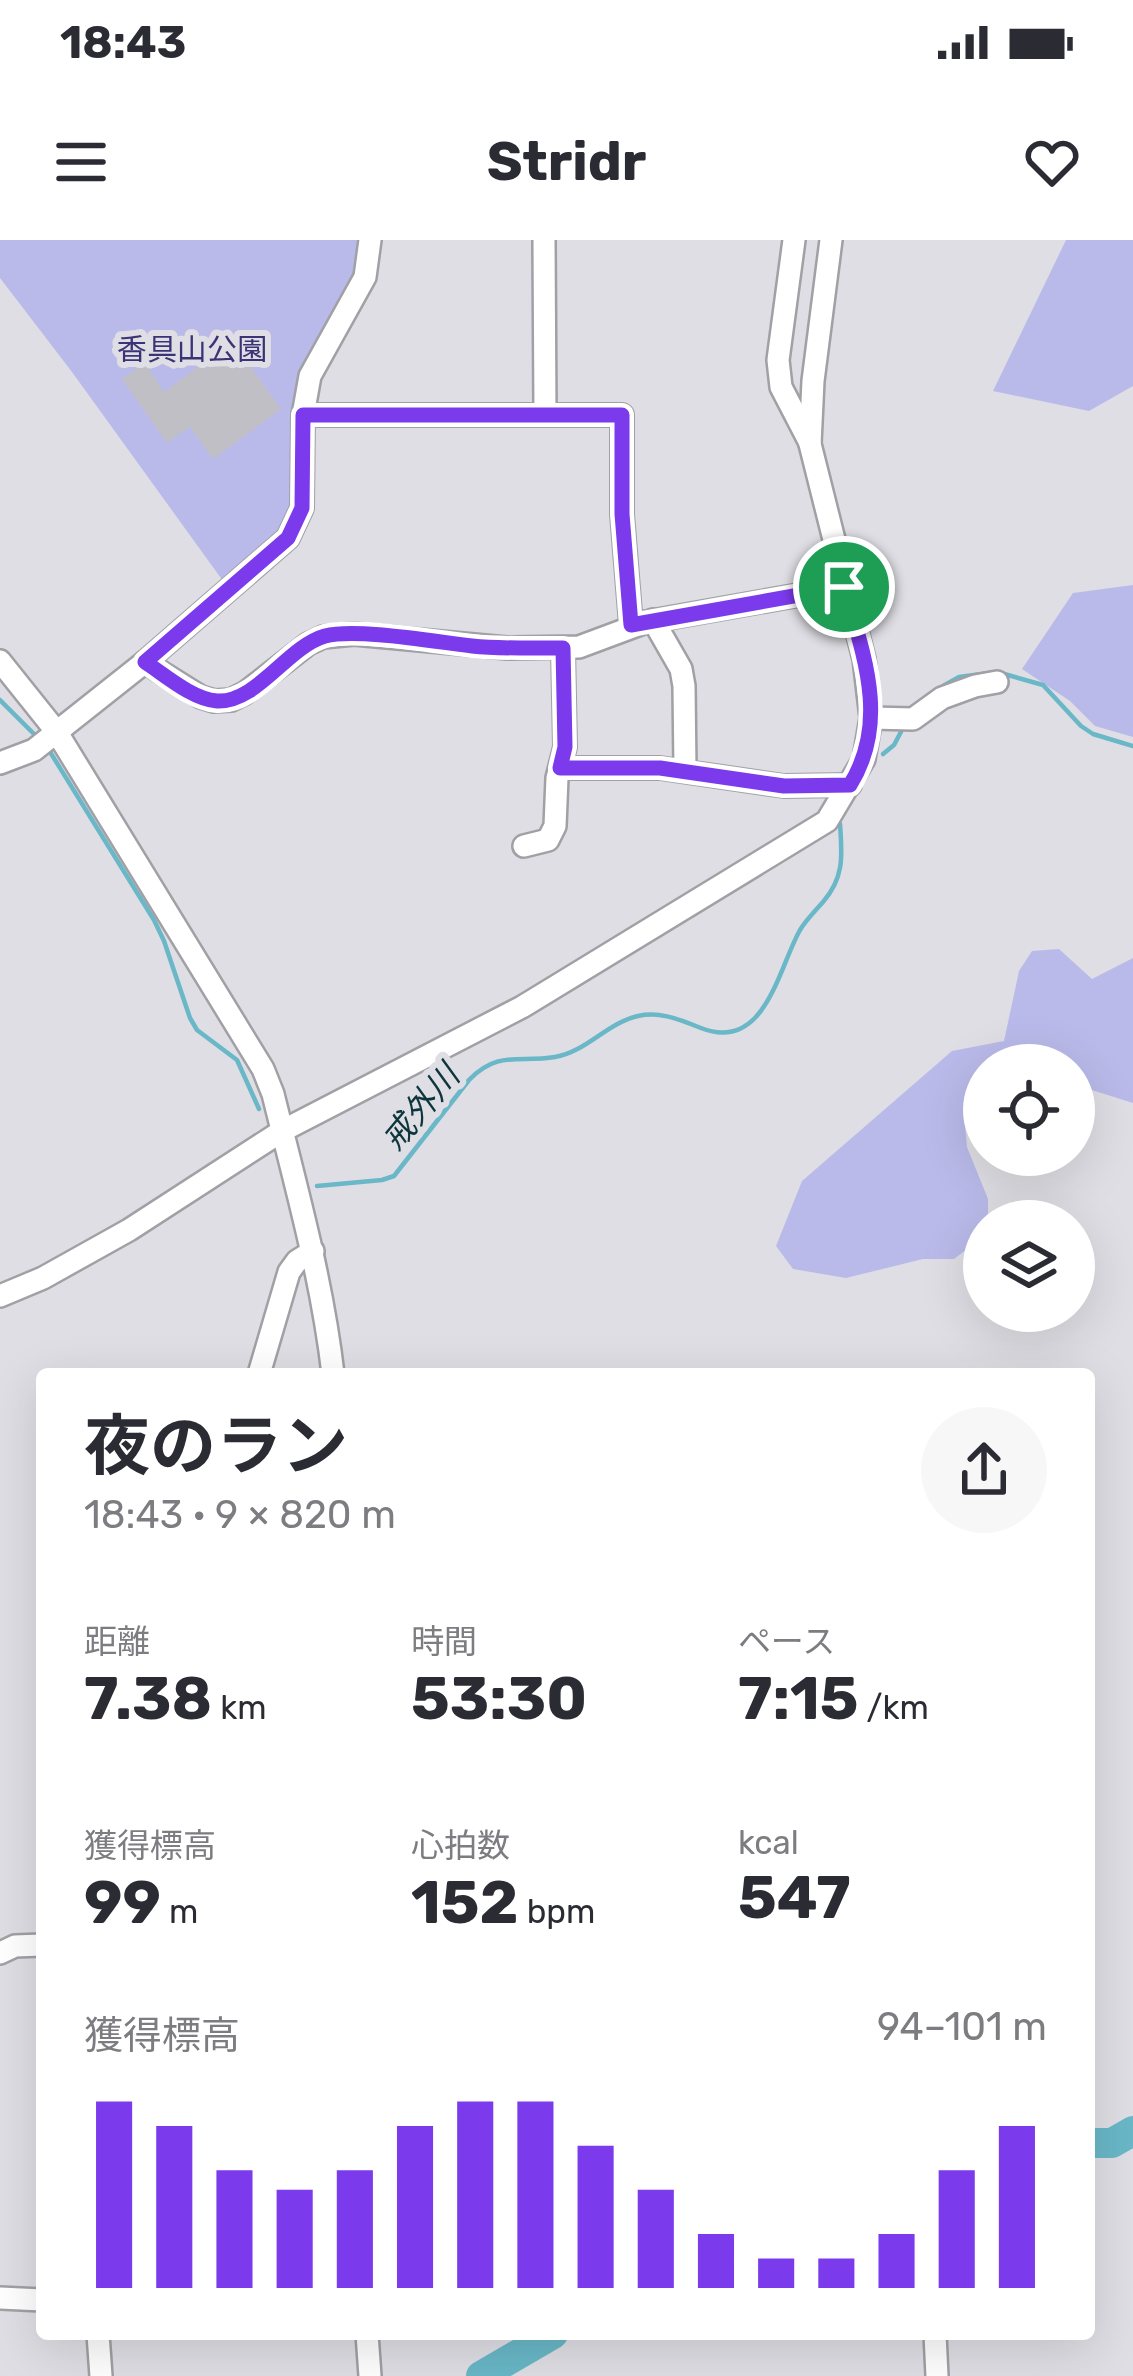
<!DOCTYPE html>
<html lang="ja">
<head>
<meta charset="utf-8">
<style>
  :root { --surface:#fff; --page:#f7f7f7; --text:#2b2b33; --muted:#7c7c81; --accent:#7c3aed }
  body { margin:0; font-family:Rubik,"Noto Sans JP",sans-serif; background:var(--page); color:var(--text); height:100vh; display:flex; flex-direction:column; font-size:45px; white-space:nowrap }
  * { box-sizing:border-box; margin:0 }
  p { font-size:39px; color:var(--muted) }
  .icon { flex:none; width:66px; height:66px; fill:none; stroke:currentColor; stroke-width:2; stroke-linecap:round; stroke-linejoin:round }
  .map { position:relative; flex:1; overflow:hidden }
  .sheet { position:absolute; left:36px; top:1128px; width:1059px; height:972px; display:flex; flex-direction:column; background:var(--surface); border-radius:12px; box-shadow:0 12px 48px #0002 }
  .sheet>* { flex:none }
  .controls { position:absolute; left:963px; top:804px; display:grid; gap:24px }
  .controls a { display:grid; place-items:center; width:132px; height:132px; border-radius:50%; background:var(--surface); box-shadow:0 12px 48px #0002; font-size:60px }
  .pin { position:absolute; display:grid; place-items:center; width:102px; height:102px; color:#fff; margin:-51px; border:6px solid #fff; border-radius:50%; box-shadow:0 3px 12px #0007 }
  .round { display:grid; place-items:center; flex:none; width:126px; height:126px; border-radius:63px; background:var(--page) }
  .headline { display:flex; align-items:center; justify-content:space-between; height:204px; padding:0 48px }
  h1 { font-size:66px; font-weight:700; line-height:90px }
  .metrics { display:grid; grid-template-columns:repeat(3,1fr); gap:18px; height:204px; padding:12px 48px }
  .metrics div { display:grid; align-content:center }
  .metrics b { font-size:60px; font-weight:700 }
  .metrics small { font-size:33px; font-weight:400 }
  .metrics p { font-size:33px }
  .chart { height:336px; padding:24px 48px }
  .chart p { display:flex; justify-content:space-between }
  .chart svg { width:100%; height:216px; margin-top:12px; stroke:var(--accent); stroke-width:6 }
  .status { display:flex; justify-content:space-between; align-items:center; height:84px; padding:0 60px; background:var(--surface); direction:ltr }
  .status svg { height:33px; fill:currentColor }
  header { display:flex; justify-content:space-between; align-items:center; height:156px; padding:0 48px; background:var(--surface); font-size:54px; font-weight:700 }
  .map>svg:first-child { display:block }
  .green { fill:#babaea }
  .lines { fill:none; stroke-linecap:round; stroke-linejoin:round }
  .stream { stroke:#69b7c7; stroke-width:4.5 }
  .river { stroke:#69b7c7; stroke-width:30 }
  .building { fill:#bfbfc5 }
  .minor-casing { stroke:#a0a0a5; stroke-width:26 }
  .minor { stroke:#fff; stroke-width:21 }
  .route-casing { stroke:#fff; stroke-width:24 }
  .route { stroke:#7c3aed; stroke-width:15 }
  .labels { text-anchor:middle; stroke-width:12; stroke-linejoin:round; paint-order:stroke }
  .park-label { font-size:30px; fill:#3c3376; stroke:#dedee4 }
  .water-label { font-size:33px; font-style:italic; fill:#0e353c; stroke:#dedee4 }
</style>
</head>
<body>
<div class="status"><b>18:43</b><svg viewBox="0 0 49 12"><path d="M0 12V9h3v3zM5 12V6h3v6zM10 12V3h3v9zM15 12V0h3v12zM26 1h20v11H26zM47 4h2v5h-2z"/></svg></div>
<header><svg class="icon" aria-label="menu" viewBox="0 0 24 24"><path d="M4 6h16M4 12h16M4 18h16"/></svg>Stridr<svg class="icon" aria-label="heart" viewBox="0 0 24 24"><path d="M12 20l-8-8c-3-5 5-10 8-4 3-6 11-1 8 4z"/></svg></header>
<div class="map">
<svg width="1133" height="2136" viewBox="0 0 1133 2136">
  <rect width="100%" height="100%" fill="#dedee4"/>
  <g class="green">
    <polygon points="0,0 359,0 355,35 298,142 291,284 223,341 72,132 0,38"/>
    <polygon points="1066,0 1133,0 1133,146 1089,171 993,151"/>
    <polygon points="1133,345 1133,497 1095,486 1070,461 1022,429 1073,353"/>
    <polygon points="1059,709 1092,739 1133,718 1133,863 1079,846 1074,849 1074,825 1014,825 999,820 996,825 984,825 984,843 964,874 967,907 988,959 988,981 984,981 984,996 954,1019 923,1019 846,1038 793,1029 776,1006 802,941 952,811 1004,801 1019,731 1032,711"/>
  </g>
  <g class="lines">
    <g class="stream">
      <polyline points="1001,433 1043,445 1081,486 1093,494 1133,506"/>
      <polyline points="943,446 959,437 989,433"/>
      <polyline points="0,460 39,499"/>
      <polyline points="47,507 154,680 164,701 190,778 197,790 237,820 259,869"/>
      <polyline points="883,514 894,505 903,488"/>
      <path d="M 317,946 L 382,940 L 394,936 L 469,840 C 498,810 519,823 555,817 C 586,812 607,783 638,776 C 661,771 680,780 701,788 C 765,813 778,729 800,690 C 806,680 815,671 823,662 C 845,637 842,614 840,584"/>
    </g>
    <g class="river">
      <polyline points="1089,1903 1112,1903 1133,1891"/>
      <polyline points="481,2136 553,2094"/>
    </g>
  </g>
  <polygon class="building" points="232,102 281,169 213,219 190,187 167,203 122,139 145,123 164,152"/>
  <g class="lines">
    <g class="minor-casing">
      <g id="minor">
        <polyline points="544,0 545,175"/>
        <polyline points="794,0 778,120 781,147 810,203"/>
        <polyline points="303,175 622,175 622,274 631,385"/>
        <polyline points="653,380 681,429 684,446 685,530"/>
        <path d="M 0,421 L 56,491 L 263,829 L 273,854 C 296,947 322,1039 333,1134"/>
        <polyline points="145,422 201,457 214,461 231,460 245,453 308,404 323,397 354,394 507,408 579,407 646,382 844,347"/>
        <polyline points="871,478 913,479 942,458 975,446 997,442"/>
        <polyline points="0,523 34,510 145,422 288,298 302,268 303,175 310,136 365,37 370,0"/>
        <polyline points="560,528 660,528 784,546 850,545"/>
        <polyline points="524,606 548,600 555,586 557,538 565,507 563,408"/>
        <polyline points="0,1056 43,1038 129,990 282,891 522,767 827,581 864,519 871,478 864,419 810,204 813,141 831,0"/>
        <polyline points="259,1134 289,1032 297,1021 313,1011"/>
        <polyline points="0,1713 15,1706 42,1705"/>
        <polyline points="0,2058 42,2060"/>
        <polyline points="98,2094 101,2136"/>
        <polyline points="367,2094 370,2136"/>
        <polyline points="935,2094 937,2136"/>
      </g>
    </g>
    <use href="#minor" class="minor"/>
  </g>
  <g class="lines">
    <g class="route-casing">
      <path id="route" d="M 303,175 L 622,175 L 622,274 L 631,385 L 844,347 C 863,413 890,481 850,545 L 784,546 L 660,528 L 560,528 L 565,507 L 563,408 C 533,408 502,409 472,406 C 436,402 357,388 325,396 C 287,407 257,463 217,461 C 192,459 165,435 145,422 L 288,298 L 302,268 Z"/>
    </g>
    <use href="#route" class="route"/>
  </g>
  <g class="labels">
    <g class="park-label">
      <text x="192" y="120">香具山公園</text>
    </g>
    <g class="water-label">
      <text transform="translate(420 867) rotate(-50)" y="12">戒外川</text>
    </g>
  </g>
</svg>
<div class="controls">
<a><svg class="icon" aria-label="locate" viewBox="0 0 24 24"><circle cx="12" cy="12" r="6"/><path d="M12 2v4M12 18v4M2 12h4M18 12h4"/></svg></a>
<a><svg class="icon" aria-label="layers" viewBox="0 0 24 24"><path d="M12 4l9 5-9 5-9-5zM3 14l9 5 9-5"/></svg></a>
</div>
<div class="pin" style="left:844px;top:347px;background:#1e9e55"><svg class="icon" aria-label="arrive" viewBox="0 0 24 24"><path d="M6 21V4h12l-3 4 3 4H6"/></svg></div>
<section class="sheet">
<div class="headline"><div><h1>夜のラン</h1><p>18:43 · 9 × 820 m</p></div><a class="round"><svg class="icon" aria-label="share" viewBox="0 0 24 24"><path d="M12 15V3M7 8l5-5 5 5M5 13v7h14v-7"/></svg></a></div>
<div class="metrics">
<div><p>距離</p><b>7.38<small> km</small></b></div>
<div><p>時間</p><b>53:30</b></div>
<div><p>ペース</p><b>7:15<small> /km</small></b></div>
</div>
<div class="metrics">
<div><p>獲得標高</p><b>99<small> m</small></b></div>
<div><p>心拍数</p><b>152<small> bpm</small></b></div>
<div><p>kcal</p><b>547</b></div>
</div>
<div class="chart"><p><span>獲得標高</span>94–101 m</p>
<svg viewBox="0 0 160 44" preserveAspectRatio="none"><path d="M5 44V6M15 44V11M25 44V20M35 44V24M45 44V20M55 44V11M65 44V6M75 44V6M85 44V15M95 44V24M105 44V33M115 44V38M125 44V38M135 44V33M145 44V20M155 44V11"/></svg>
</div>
</section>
</div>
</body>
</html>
